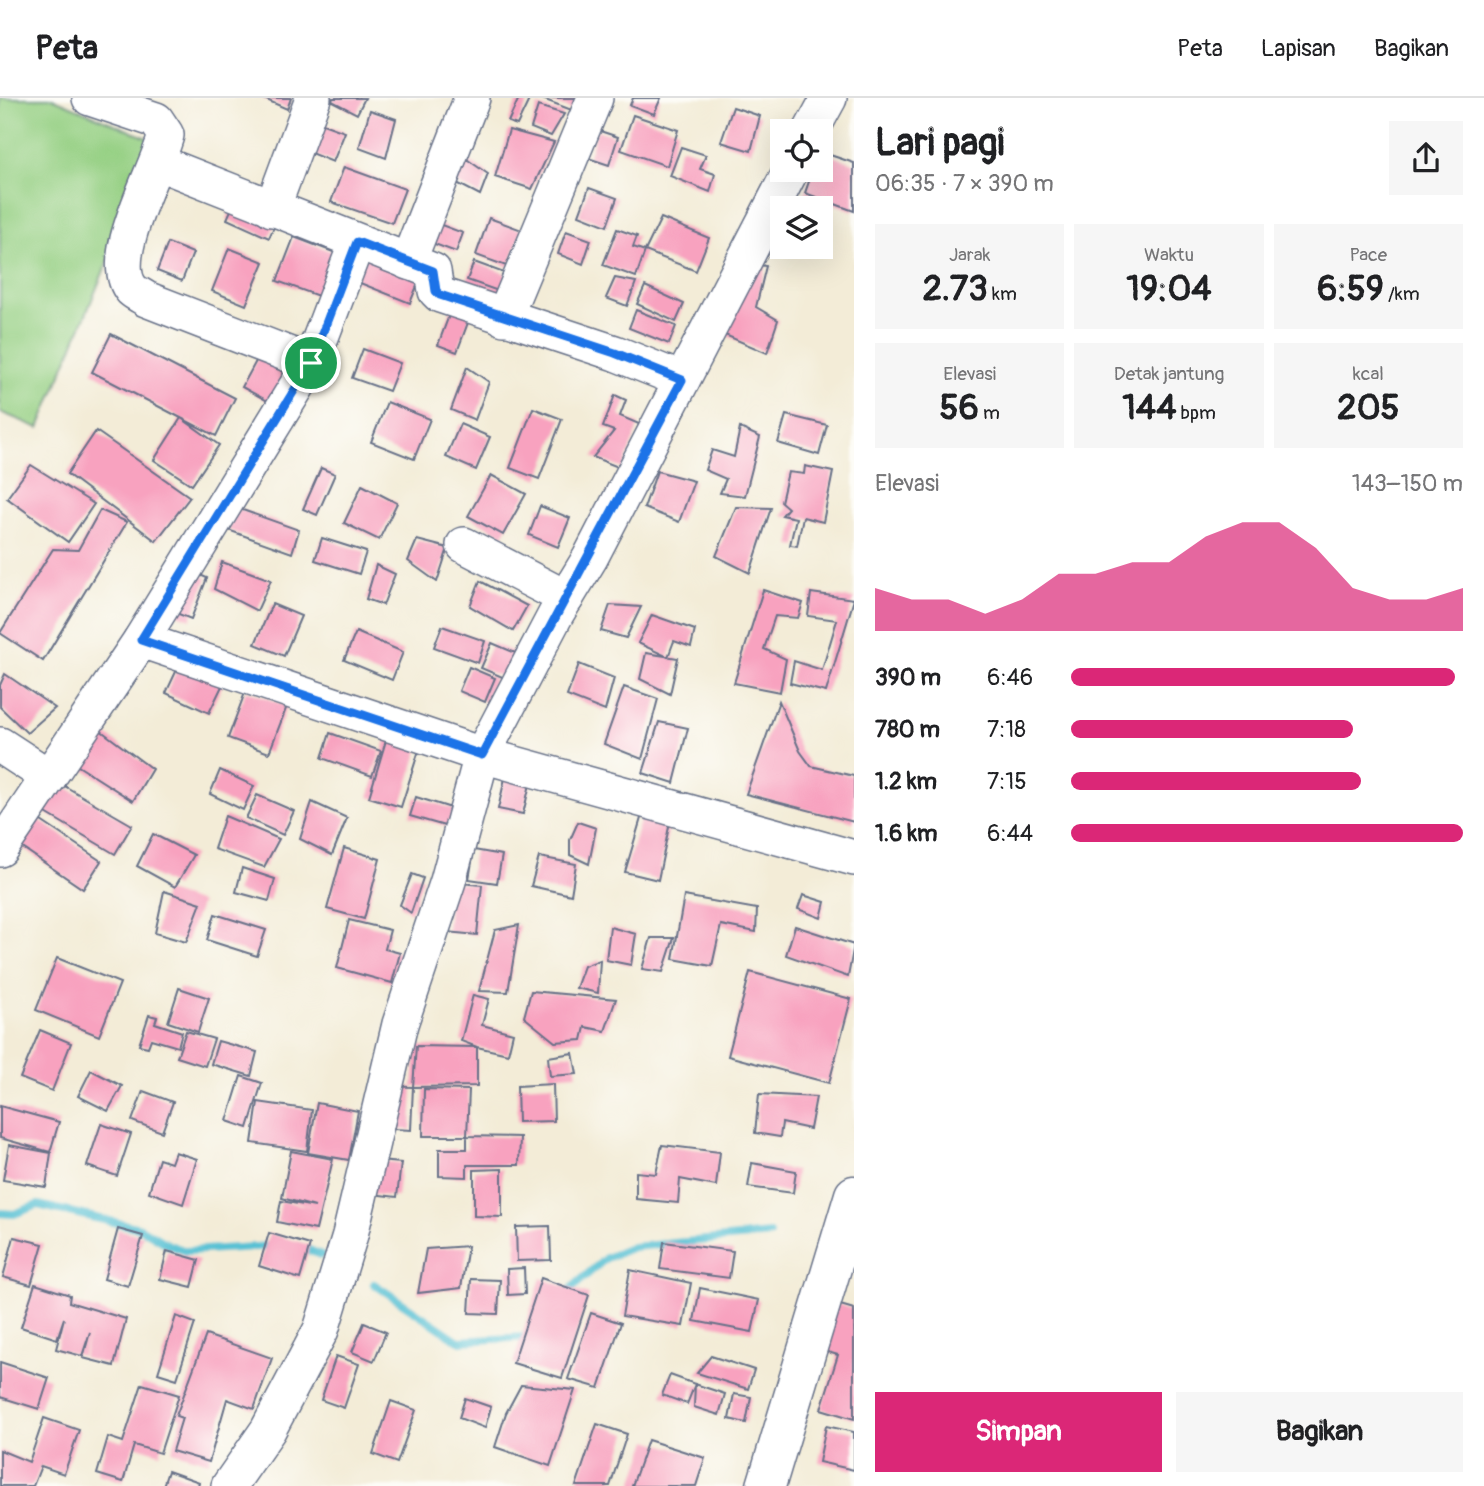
<!DOCTYPE html>
<html lang="id">
<head>
<meta charset="utf-8">
<style>
  :root { --surface:#fff; --page:#f6f6f6; --text:#202124; --muted:#757577; --line:#e0e0e0; --accent:#db2777 }
  body { margin:0; font-family:Pangolin,sans-serif; background:var(--page); color:var(--text); height:100vh; display:flex; flex-direction:column; font-size:26px; white-space:nowrap }
  * { box-sizing:border-box; margin:0 }
  p { font-size:23px; color:var(--muted) }
  .icon { flex:none; width:38px; height:38px; fill:none; stroke:currentColor; stroke-width:2; stroke-linecap:round; stroke-linejoin:round }
  .map { position:relative; flex:1; overflow:hidden }
  .side { display:flex; flex-direction:column; background:var(--surface); width:630px }
  .side>* { flex:none }
  .buttons { position:absolute; left:770px; top:21px; display:grid; gap:14px }
  .buttons a { display:grid; place-items:center; width:63px; height:63px; border-radius:0px; background:var(--surface); box-shadow:0 7px 28px #0002; font-size:35px }
  .pin { position:absolute; display:grid; place-items:center; width:60px; height:60px; color:#fff; margin:-30px; border:4px solid #fff; border-radius:50%; box-shadow:0 2px 7px #0007 }
  .round { display:grid; place-items:center; flex:none; width:74px; height:74px; border-radius:0px; background:var(--page) }
  .head { display:flex; align-items:center; justify-content:space-between; height:119px; padding:0 21px }
  h1 { font-size:38px; font-weight:800; line-height:52px }
  .metrics { display:grid; grid-template-columns:repeat(3,1fr); gap:10px; height:119px; padding:7px 21px }
  .metrics div { display:grid; align-content:center; border-radius:0px; background:var(--page); text-align:center }
  .metrics b { font-size:35px; font-weight:800 }
  .metrics small { font-size:19px; font-weight:400 }
  .metrics p { font-size:19px }
  .chart { height:196px; padding:14px 21px }
  .chart p { display:flex; justify-content:space-between }
  .chart svg { width:100%; height:126px; margin-top:7px; fill:var(--accent); opacity:.7 }
  .action { display:flex; gap:14px; margin-top:auto; padding:14px 21px }
  .action a { flex:1; height:80px; border-radius:0px; background:var(--accent); color:#fff; font-size:28px; font-weight:800; line-height:80px; text-align:center }
  .action a+a { background:var(--page); color:var(--text) }
  ul { padding:0 21px; list-style:none; font-size:23px }
  li { display:grid; grid-template-columns:112px 84px 1fr; align-items:center; height:52px }
  li i { height:18px; border-radius:9px; background:var(--accent) }
  header { display:flex; align-items:center; gap:42px; box-sizing:border-box; height:98px; padding:0 35px; background:var(--surface); border-bottom:2px solid var(--line) }
  header strong { font-size:33px }
  nav { display:flex; gap:38px; margin-inline-start:auto; font-size:24px }
  main { display:flex; flex:1; min-height:0 }
  .map>svg:first-child { display:block }
  .green { fill:#96d084; stroke:#588071; stroke-width:2 }
  .lines { fill:none; stroke-linecap:round; stroke-linejoin:round }
  .stream { stroke:#58c1d4; stroke-width:8 }
  .building { fill:#f8a2bf }
  .minor-casing { stroke:#677188; stroke-width:38 }
  .major-casing { stroke:#677188; stroke-width:41 }
  .minor { stroke:#fff; stroke-width:35 }
  .major { stroke:#fff; stroke-width:38 }
  .route-casing { stroke:#fff; stroke-width:14 }
  .route { stroke:#1a73e8; stroke-width:9 }
</style>
</head>
<body>
<header>
<strong>Peta</strong>
<nav><a>Peta</a><a>Lapisan</a><a>Bagikan</a></nav>
</header>
<main>
<div class="map">
<svg width="854" height="1388" viewBox="0 0 854 1388">
  <rect width="100%" height="100%" fill="#fdfcf7"/>
  <filter id="ink" filterUnits="userSpaceOnUse"><feTurbulence type="fractalNoise" baseFrequency=".0143" numOctaves="2"/><feDisplacementMap in="SourceGraphic" scale="14" xChannelSelector="R" yChannelSelector="G"/><feConvolveMatrix kernelMatrix="1 2 1 2 8 2 1 2 1" color-interpolation-filters="sRGB"/></filter>
  <filter id="wash" filterUnits="userSpaceOnUse"><feTurbulence type="fractalNoise" baseFrequency=".00686" numOctaves="4" result="noise"/><feDisplacementMap in="SourceGraphic" scale="28" xChannelSelector="R" yChannelSelector="G"/><feGaussianBlur stdDeviation="1.57" result="paint"/><feColorMatrix in="noise" values="0 0 0 0 0 0 0 0 0 0 0 0 0 0 0 0 0 1.4 0 .05"/><feComposite in="paint" operator="in"/></filter>
  <g filter="url(#wash)">
    <rect width="100%" height="100%" fill="#f3ecd7"/>
    <polygon class="green" points="0,0 52,0 157,44 39,330 0,314"/>
    <g class="lines">
      <g class="stream">
        <polyline points="0,1115 14,1116 38,1107 140,1130 169,1147 186,1153 273,1148"/>
        <polyline points="299,1148 321,1157"/>
        <polyline points="374,1186 459,1243 528,1239 530,1236"/>
        <polyline points="564,1197 606,1160 633,1149 770,1136"/>
      </g>
    </g>
    <g id="blocks">
      <g class="building">
        <polygon points="262,0 291,0 287,11"/>
        <polygon points="333,0 365,0 357,16 332,3"/>
        <polygon points="519,0 530,0 517,27 508,24"/>
        <polygon points="540,0 587,0 582,16"/>
        <polygon points="633,0 661,0 654,16 630,7"/>
        <polygon points="538,8 564,16 551,38 531,30"/>
        <polygon points="733,9 760,18 751,53 721,44"/>
        <polygon points="370,12 396,21 386,60 359,50"/>
        <polygon points="633,17 678,32 667,68 621,52"/>
        <polygon points="320,25 345,34 333,64 308,54"/>
        <polygon points="509,32 554,44 532,91 495,79"/>
        <polygon points="597,32 618,39 609,67 588,60"/>
        <polygon points="681,49 706,57 700,71 715,76 710,94 670,78"/>
        <polygon points="821,54 854,65 854,113 805,95 813,72 821,72"/>
        <polygon points="458,55 488,76 480,97 451,82"/>
        <polygon points="344,69 405,91 392,125 331,104"/>
        <polygon points="589,90 617,100 607,128 579,117"/>
        <polygon points="236,101 278,120 269,140 227,121"/>
        <polygon points="489,120 522,132 509,169 476,157"/>
        <polygon points="661,120 709,140 696,173 645,153"/>
        <polygon points="428,122 463,135 456,154 421,141"/>
        <polygon points="617,131 637,138 633,149 645,153 636,179 603,167"/>
        <polygon points="566,133 591,142 583,166 558,156"/>
        <polygon points="294,139 349,160 332,203 277,183"/>
        <polygon points="168,145 193,155 182,183 157,173"/>
        <polygon points="229,150 264,164 246,207 212,193"/>
        <polygon points="366,155 422,176 410,205 355,183"/>
        <polygon points="474,164 507,176 501,194 467,182"/>
        <polygon points="750,166 766,168 756,209 778,222 767,255 718,234"/>
        <polygon points="615,180 636,184 627,208 606,200"/>
        <polygon points="645,188 684,206 676,224 637,206"/>
        <polygon points="454,204 473,211 457,254 438,247"/>
        <polygon points="636,212 676,228 669,246 629,230"/>
        <polygon points="111,236 235,300 216,338 181,320 219,347 192,387 154,362 181,320 92,274"/>
        <polygon points="363,251 400,265 389,293 352,280"/>
        <polygon points="262,252 293,268 273,306 242,289"/>
        <polygon points="467,269 489,284 475,322 451,312"/>
        <polygon points="615,297 626,302 620,318 639,326 623,371 593,359 614,333 603,329"/>
        <polygon points="387,304 430,321 414,361 371,344"/>
        <polygon points="533,310 562,321 539,381 510,370"/>
        <polygon points="786,317 827,327 819,357 778,345"/>
        <polygon points="460,326 490,339 476,372 446,359"/>
        <polygon points="740,330 760,339 745,398 720,395 726,381 705,372 712,352 734,359"/>
        <polygon points="96,333 190,399 156,443 67,376"/>
        <polygon points="31,367 94,406 68,444 7,400"/>
        <polygon points="805,368 833,374 823,424 803,419 797,448 790,447 796,420 782,417 788,410 781,404 788,374 804,376"/>
        <polygon points="321,370 335,376 317,417 303,411"/>
        <polygon points="657,373 694,383 679,424 644,410"/>
        <polygon points="491,377 526,396 503,437 468,418"/>
        <polygon points="362,387 397,405 379,442 344,425"/>
        <polygon points="540,408 570,420 558,449 529,437"/>
        <polygon points="736,409 771,410 750,475 716,458"/>
        <polygon points="237,410 299,432 292,455 228,432"/>
        <polygon points="100,412 127,424 43,563 0,535 53,451 78,452"/>
        <polygon points="322,440 366,454 359,476 315,462"/>
        <polygon points="417,442 448,450 437,484 408,463"/>
        <polygon points="222,464 271,482 257,513 214,491"/>
        <polygon points="376,467 395,476 383,507 366,501"/>
        <polygon points="193,474 207,480 191,521 176,515"/>
        <polygon points="480,483 527,508 513,533 470,508"/>
        <polygon points="763,492 803,505 798,520 775,518 764,551 786,561 780,594 734,585"/>
        <polygon points="811,495 854,501 826,594 790,585 794,563 822,572 837,522 808,518"/>
        <polygon points="272,506 301,518 284,558 255,546"/>
        <polygon points="610,507 641,509 626,540 601,533"/>
        <polygon points="652,517 695,532 691,549 674,543 668,559 638,545"/>
        <polygon points="442,528 485,543 478,565 434,549"/>
        <polygon points="356,534 403,554 392,582 344,562"/>
        <polygon points="492,545 518,556 507,581 481,570"/>
        <polygon points="646,555 678,560 670,596 640,581"/>
        <polygon points="180,565 223,586 209,615 166,595"/>
        <polygon points="579,566 614,580 605,613 567,598"/>
        <polygon points="469,569 495,580 485,604 459,593"/>
        <polygon points="5,576 55,610 27,635 0,609 0,587"/>
        <polygon points="624,589 658,601 642,661 604,646"/>
        <polygon points="246,592 287,608 269,655 228,640"/>
        <polygon points="779,603 800,653 811,668 854,678 854,724 746,696"/>
        <polygon points="659,624 688,630 674,685 643,675"/>
        <polygon points="96,629 152,671 133,703 75,666"/>
        <polygon points="330,635 381,653 372,678 322,660"/>
        <polygon points="387,639 420,649 401,709 369,699"/>
        <polygon points="220,672 254,688 243,712 210,696"/>
        <polygon points="505,680 530,686 523,716 498,711"/>
        <polygon points="61,686 132,727 115,756 44,714"/>
        <polygon points="257,697 294,713 283,737 246,720"/>
        <polygon points="416,699 454,711 448,729 410,718"/>
        <polygon points="312,704 347,720 332,757 300,741"/>
        <polygon points="644,710 671,719 658,782 625,774"/>
        <polygon points="32,717 101,763 83,791 14,744"/>
        <polygon points="225,718 279,741 264,769 214,751"/>
        <polygon points="578,724 596,730 589,766 570,757 570,742"/>
        <polygon points="153,736 194,757 175,789 137,768"/>
        <polygon points="344,750 380,761 364,821 327,811"/>
        <polygon points="474,752 502,757 497,785 469,781"/>
        <polygon points="539,759 576,766 571,797 531,788"/>
        <polygon points="242,770 275,781 269,803 236,794"/>
        <polygon points="412,776 423,780 411,815 400,807"/>
        <polygon points="450,784 482,787 477,837 447,834"/>
        <polygon points="164,793 201,805 186,844 155,835"/>
        <polygon points="803,797 825,804 821,820 798,811"/>
        <polygon points="684,798 757,811 756,834 721,827 712,868 673,861"/>
        <polygon points="215,816 266,832 257,858 207,842"/>
        <polygon points="349,822 390,832 385,851 400,855 392,885 337,870"/>
        <polygon points="519,827 508,894 479,893 495,832"/>
        <polygon points="795,828 854,847 848,879 786,857"/>
        <polygon points="610,829 636,836 631,867 606,862"/>
        <polygon points="651,840 674,840 663,874 642,871"/>
        <polygon points="57,860 120,885 99,938 36,912"/>
        <polygon points="600,862 598,895 576,890 584,868"/>
        <polygon points="750,874 851,901 829,985 728,958"/>
        <polygon points="179,890 209,900 198,934 168,924"/>
        <polygon points="531,893 616,901 605,933 585,929 582,942 555,944 524,919"/>
        <polygon points="473,897 489,901 482,927 513,935 508,956 477,949 477,988 413,989 411,1032 375,1030 377,988 413,989 416,948 477,949 461,943"/>
        <polygon points="149,917 157,919 155,925 182,934 178,949 151,941 148,949 139,947"/>
        <polygon points="40,932 71,945 52,993 20,980"/>
        <polygon points="186,933 214,941 205,968 177,959"/>
        <polygon points="218,943 257,954 251,978 211,966"/>
        <polygon points="573,955 577,976 550,978 548,959"/>
        <polygon points="91,972 122,988 108,1013 78,998"/>
        <polygon points="241,978 262,985 248,1030 227,1023"/>
        <polygon points="553,986 554,1023 518,1024 517,988"/>
        <polygon points="424,991 469,992 467,1038 520,1039 519,1067 467,1067 467,1079 439,1078 439,1051 467,1051 467,1038 423,1038"/>
        <polygon points="143,993 173,1004 162,1034 132,1023"/>
        <polygon points="759,996 816,999 810,1031 782,1025 780,1039 755,1035"/>
        <polygon points="258,1004 312,1012 307,1053 252,1045"/>
        <polygon points="317,1005 358,1013 349,1062 308,1055"/>
        <polygon points="0,1008 59,1024 50,1054 0,1040"/>
        <polygon points="101,1026 131,1036 117,1078 87,1068"/>
        <polygon points="9,1047 51,1055 46,1089 3,1082"/>
        <polygon points="662,1047 720,1054 716,1088 680,1081 678,1105 636,1101 636,1074 656,1076"/>
        <polygon points="291,1053 333,1061 316,1132 277,1124 281,1103 315,1109 282,1100"/>
        <polygon points="175,1054 197,1061 183,1106 149,1094 159,1061 171,1065"/>
        <polygon points="367,1062 401,1065 397,1099 363,1095"/>
        <polygon points="752,1065 796,1073 793,1095 748,1089"/>
        <polygon points="502,1071 502,1119 474,1118 474,1072"/>
        <polygon points="550,1128 551,1162 517,1163 516,1129"/>
        <polygon points="118,1131 143,1138 128,1188 104,1181"/>
        <polygon points="269,1135 310,1147 300,1181 259,1168"/>
        <polygon points="14,1139 43,1146 31,1187 3,1179"/>
        <polygon points="664,1144 733,1153 729,1180 660,1171"/>
        <polygon points="468,1148 461,1190 418,1195 426,1151"/>
        <polygon points="167,1153 199,1162 192,1189 160,1181"/>
        <polygon points="524,1170 525,1196 508,1197 507,1171"/>
        <polygon points="630,1172 691,1185 683,1228 622,1218"/>
        <polygon points="541,1180 589,1197 562,1280 513,1265"/>
        <polygon points="471,1181 500,1182 498,1216 469,1215"/>
        <polygon points="35,1186 70,1197 69,1204 126,1221 114,1268 83,1260 90,1234 82,1258 56,1251 64,1220 57,1241 21,1229"/>
        <polygon points="700,1190 759,1202 752,1234 694,1223"/>
        <polygon points="830,1204 854,1211 854,1321 821,1311 838,1257 817,1251"/>
        <polygon points="591,1215 621,1225 599,1290 568,1281"/>
        <polygon points="176,1218 195,1225 177,1281 158,1275"/>
        <polygon points="364,1225 386,1234 374,1263 352,1254"/>
        <polygon points="206,1237 272,1260 254,1311 227,1301 209,1364 172,1353 182,1320 176,1318"/>
        <polygon points="336,1258 359,1266 344,1310 321,1302"/>
        <polygon points="711,1258 754,1272 748,1291 697,1275"/>
        <polygon points="0,1264 49,1280 39,1311 0,1299"/>
        <polygon points="670,1277 695,1286 687,1306 662,1297"/>
        <polygon points="142,1286 179,1297 160,1355 134,1347 123,1384 97,1376 108,1339 123,1344"/>
        <polygon points="695,1286 725,1296 719,1317 694,1309"/>
        <polygon points="521,1287 575,1292 550,1368 495,1349 506,1315"/>
        <polygon points="734,1296 751,1299 746,1325 729,1321"/>
        <polygon points="465,1300 491,1309 485,1330 459,1320"/>
        <polygon points="391,1303 416,1312 397,1365 373,1356"/>
        <polygon points="44,1320 79,1332 64,1376 41,1368 33,1388 0,1388 0,1352 29,1364"/>
        <polygon points="597,1326 627,1336 610,1388 576,1388"/>
        <polygon points="826,1328 854,1334 854,1372 819,1364"/>
        <polygon points="648,1342 705,1360 696,1388 632,1388"/>
        <polygon points="168,1373 199,1384 198,1388 163,1388"/>
      </g>
    </g>
  </g>
  <g filter="url(#ink)">
    <use href="#blocks" fill-opacity="0" stroke="#677188" stroke-width="2"/>
    <g class="lines">
      <g class="minor-casing">
        <g id="minor">
          <polyline points="811,33 829,0"/>
          <polyline points="159,65 433,173 436,193 440,197 615,255 682,282"/>
          <polyline points="272,111 313,0"/>
          <polyline points="408,164 472,0"/>
          <polyline points="504,220 595,0"/>
          <polyline points="311,265 357,144"/>
          <polyline points="464,447 566,500"/>
          <polyline points="141,542 482,657 854,760"/>
          <polyline points="0,647 49,679"/>
          <path d="M 0,751 L 141,542 L 311,265 L 146,201 C 142,198 135,195 132,192 C 105,161 157,73 166,37 L 156,22 L 90,0"/>
          <polyline points="229,1388 268,1332 321,1232 350,1137 400,926 448,783 482,657 556,516 590,460 791,72"/>
        </g>
      </g>
      <g class="major-casing">
        <polyline id="major" points="766,1388 854,1097"/>
      </g>
      <use href="#minor" class="minor"/>
      <use href="#major" class="major"/>
    </g>
  </g>
  <g class="lines" filter="url(#ink)">
    <g class="route-casing">
      <polygon id="route" points="357,144 433,173 436,193 440,197 615,255 682,282 482,657 141,542 311,265"/>
    </g>
    <use href="#route" class="route"/>
  </g>
</svg>
<div class="buttons">
<a><svg class="icon" aria-label="locate" viewBox="0 0 24 24"><circle cx="12" cy="12" r="6"/><path d="M12 2v4M12 18v4M2 12h4M18 12h4"/></svg></a>
<a><svg class="icon" aria-label="layers" viewBox="0 0 24 24"><path d="M12 4l9 5-9 5-9-5zM3 14l9 5 9-5"/></svg></a>
</div>
<div class="pin" style="left:311px;top:265px;background:#1e9e55"><svg class="icon" aria-label="arrive" viewBox="0 0 24 24"><path d="M6 21V4h12l-3 4 3 4H6"/></svg></div>
</div>
<section class="side">
<div class="head"><div><h1>Lari pagi</h1><p>06:35 · 7 × 390 m</p></div><a class="round"><svg class="icon" aria-label="share" viewBox="0 0 24 24"><path d="M12 15V3M7 8l5-5 5 5M5 13v7h14v-7"/></svg></a></div>
<div class="metrics">
<div><p>Jarak</p><b>2.73<small> km</small></b></div>
<div><p>Waktu</p><b>19:04</b></div>
<div><p>Pace</p><b>6:59<small> /km</small></b></div>
</div>
<div class="metrics">
<div><p>Elevasi</p><b>56<small> m</small></b></div>
<div><p>Detak jantung</p><b>144<small> bpm</small></b></div>
<div><p>kcal</p><b>205</b></div>
</div>
<div class="chart"><p><span>Elevasi</span>143–150 m</p>
<svg viewBox="0 0 160 44" preserveAspectRatio="none"><path d="M0 44V29L10 33L20 33L30 38L40 33L50 24L60 24L70 20L80 20L90 11L100 6L110 6L120 15L130 29L140 33L150 33L160 29V44z"/></svg>
</div>
<ul>
<li><b>390 m</b>6:46<i style="width:98%"></i></li>
<li><b>780 m</b>7:18<i style="width:72%"></i></li>
<li><b>1.2 km</b>7:15<i style="width:74%"></i></li>
<li><b>1.6 km</b>6:44<i style="width:100%"></i></li>
</ul>
<div class="action"><a>Simpan</a><a>Bagikan</a></div>
</section>
</main>
</body>
</html>
